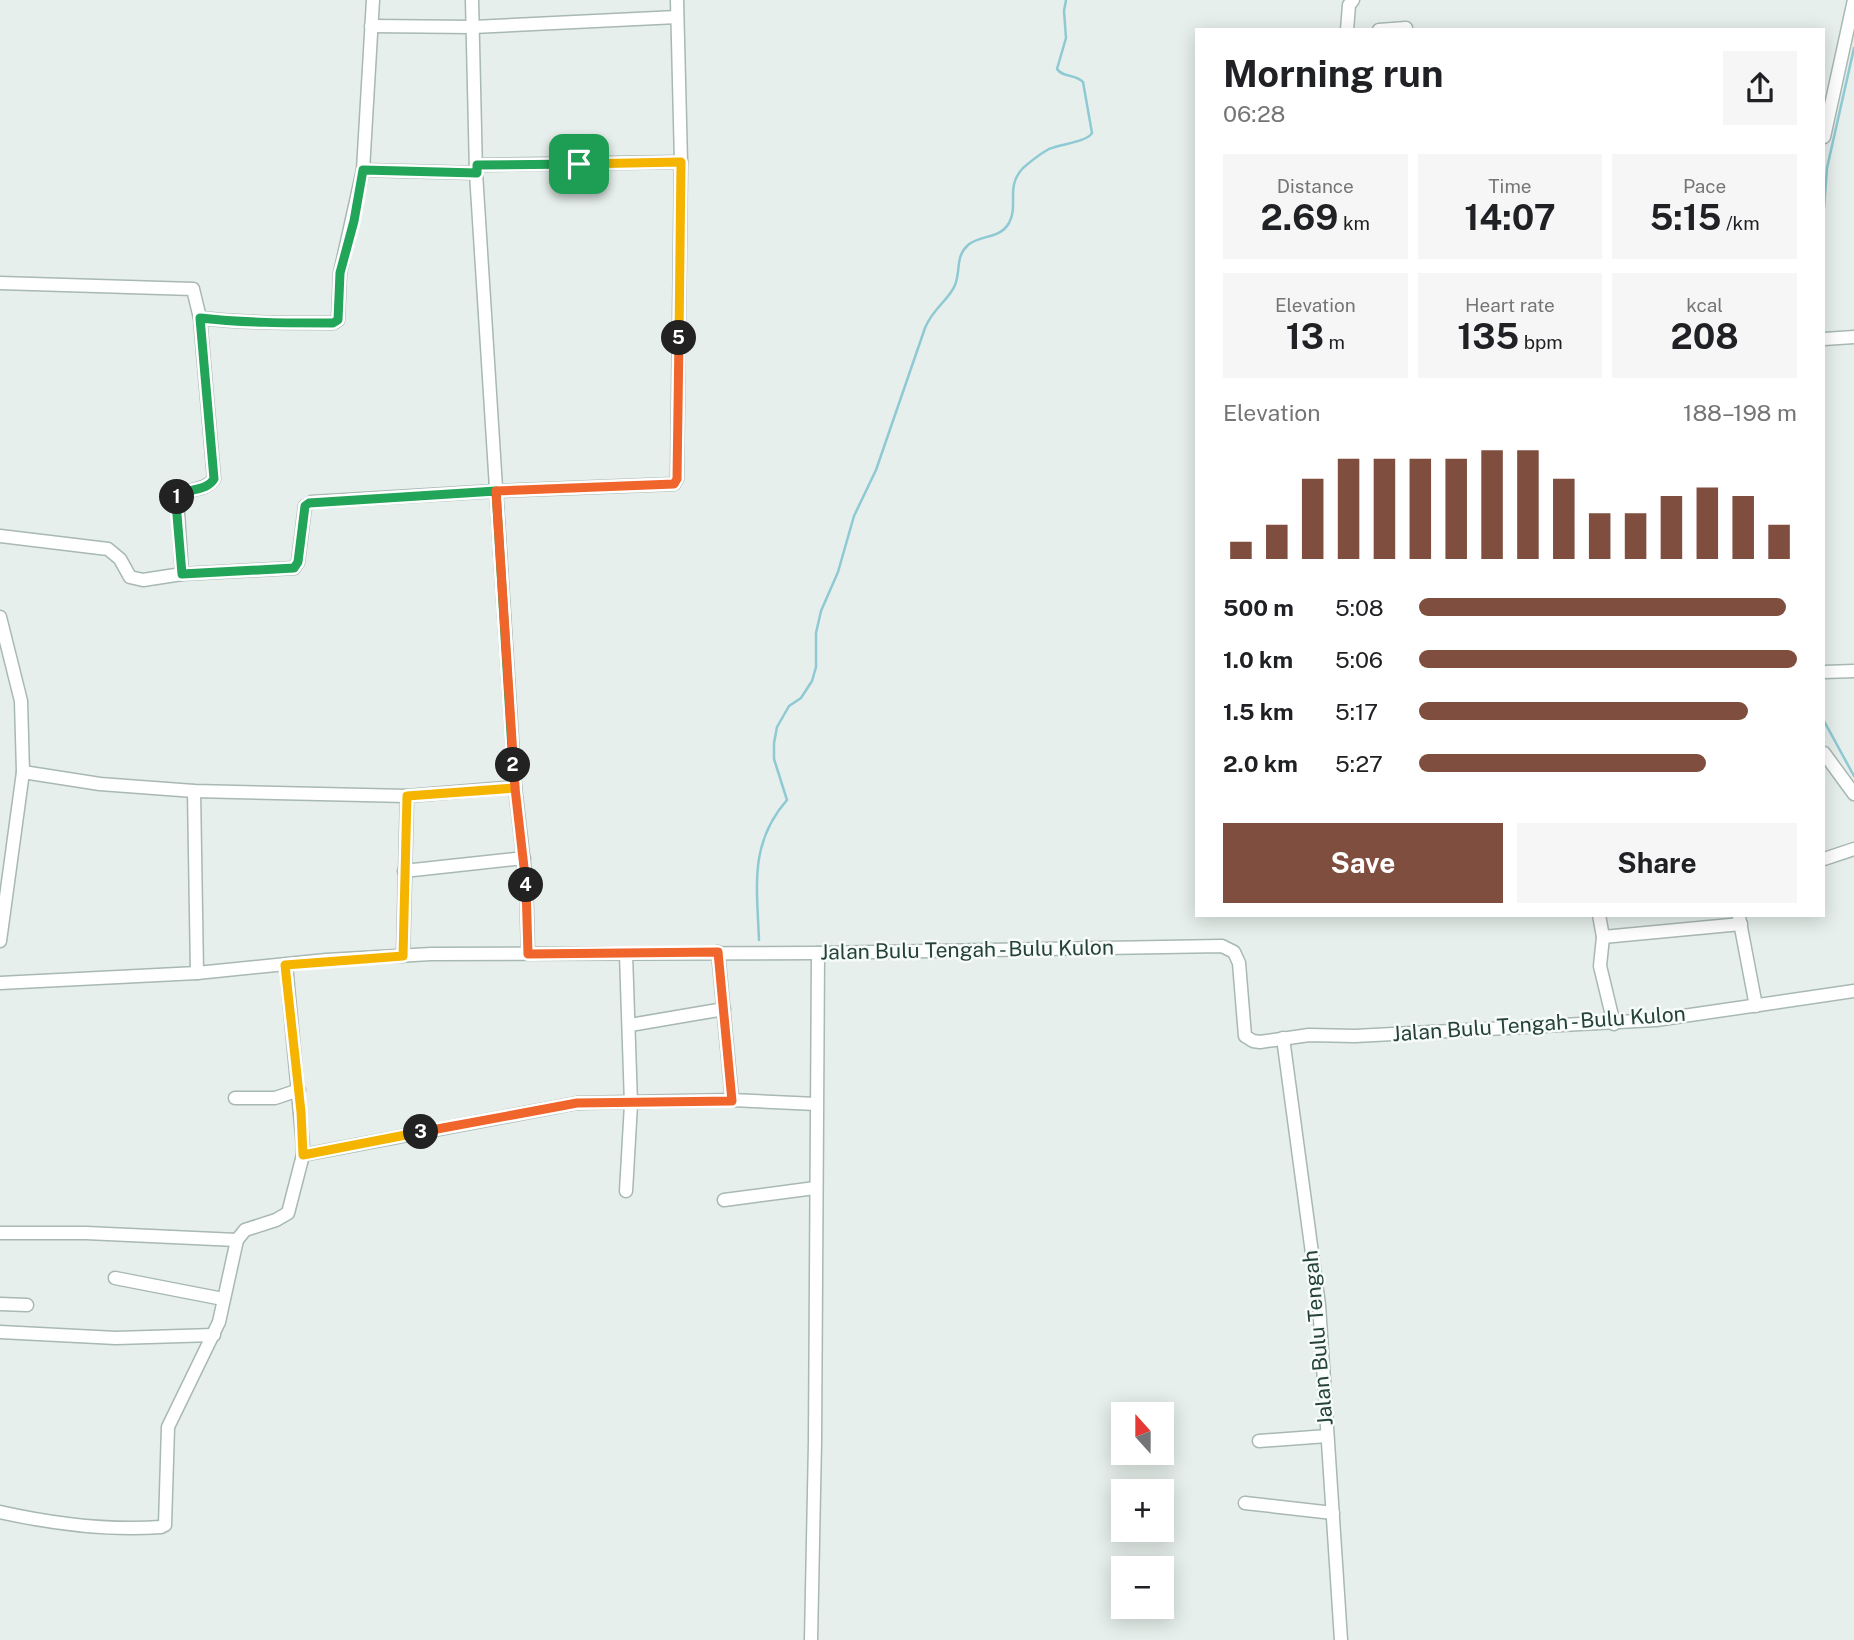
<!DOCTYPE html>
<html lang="en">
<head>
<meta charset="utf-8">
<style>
  :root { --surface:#fff; --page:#f6f6f6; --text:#202124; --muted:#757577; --accent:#7f4e3f }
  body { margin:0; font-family:"Public Sans",sans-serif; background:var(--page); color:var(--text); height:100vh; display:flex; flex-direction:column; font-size:26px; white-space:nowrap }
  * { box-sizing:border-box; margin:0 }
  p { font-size:23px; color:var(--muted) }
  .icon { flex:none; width:38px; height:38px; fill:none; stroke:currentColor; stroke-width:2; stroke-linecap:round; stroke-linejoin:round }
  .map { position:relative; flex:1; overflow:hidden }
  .details { position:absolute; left:1195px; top:28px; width:630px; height:889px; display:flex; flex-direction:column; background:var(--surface); border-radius:0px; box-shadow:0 4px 18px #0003 }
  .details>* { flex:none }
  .needle { width:46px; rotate:339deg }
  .fabs { position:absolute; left:1111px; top:1402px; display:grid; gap:14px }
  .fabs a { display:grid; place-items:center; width:63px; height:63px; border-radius:0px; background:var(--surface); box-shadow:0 4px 18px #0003; font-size:35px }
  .pin { position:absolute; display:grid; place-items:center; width:60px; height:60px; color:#fff; margin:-30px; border-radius:14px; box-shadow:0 4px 10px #0006 }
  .km { position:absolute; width:35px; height:35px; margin:-18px; border-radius:50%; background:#222; color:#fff; font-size:19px; line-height:35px; text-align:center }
  .round { display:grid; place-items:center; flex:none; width:74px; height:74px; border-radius:0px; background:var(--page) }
  .head { display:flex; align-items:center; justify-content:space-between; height:119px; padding:0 28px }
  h1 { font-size:38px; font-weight:700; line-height:52px }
  .metrics { display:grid; grid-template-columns:repeat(3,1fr); gap:10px; height:119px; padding:7px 28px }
  .metrics div { display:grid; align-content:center; border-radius:0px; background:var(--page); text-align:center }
  .metrics b { font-size:35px; font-weight:700 }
  .metrics small { font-size:19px; font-weight:400 }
  .metrics p { font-size:19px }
  .chart { height:196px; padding:14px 28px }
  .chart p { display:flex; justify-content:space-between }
  .chart svg { width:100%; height:126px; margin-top:7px; stroke:var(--accent); stroke-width:6 }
  .button { display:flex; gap:14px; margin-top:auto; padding:14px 28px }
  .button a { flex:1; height:80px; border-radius:0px; background:var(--accent); color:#fff; font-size:28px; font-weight:700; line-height:80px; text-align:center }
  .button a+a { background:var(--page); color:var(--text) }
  ul { padding:0 28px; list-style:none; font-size:23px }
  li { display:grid; grid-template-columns:112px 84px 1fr; align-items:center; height:52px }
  li i { height:18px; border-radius:9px; background:var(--accent) }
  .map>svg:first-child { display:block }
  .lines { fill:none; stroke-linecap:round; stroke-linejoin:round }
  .stream { stroke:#8ec9d4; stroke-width:2.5 }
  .minor-casing { stroke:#a8b8b2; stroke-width:15 }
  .minor { stroke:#fff; stroke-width:12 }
  .split-1-casing { stroke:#fff; stroke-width:14 }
  .split-2-casing { stroke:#fff; stroke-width:14 }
  .split-3-casing { stroke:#fff; stroke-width:14 }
  .split-4-casing { stroke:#fff; stroke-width:14 }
  .split-5-casing { stroke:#fff; stroke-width:14 }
  .split-6-casing { stroke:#fff; stroke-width:14 }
  .split-1 { stroke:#22a559; stroke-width:9 }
  .split-2 { stroke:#22a559; stroke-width:9 }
  .split-3 { stroke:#f5b400; stroke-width:9 }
  .split-4 { stroke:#f0652b; stroke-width:9 }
  .split-5 { stroke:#f0652b; stroke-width:9 }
  .split-6 { stroke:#f5b400; stroke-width:9 }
  .labels { text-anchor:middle; stroke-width:5; stroke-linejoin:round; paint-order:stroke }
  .street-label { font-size:21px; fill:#24423a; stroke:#f7fbf9 }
</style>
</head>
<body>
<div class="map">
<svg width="1854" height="1640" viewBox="0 0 1854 1640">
  <rect width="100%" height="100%" fill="#e6efeb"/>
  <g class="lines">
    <g class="stream">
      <polyline points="1824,208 1827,168 1854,48"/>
      <polyline points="1824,721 1854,776"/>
      <path d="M 759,940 C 757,887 749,843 787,800 L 774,759 L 774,743 L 777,727 L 789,706 L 801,698 L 812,681 L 816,667 L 816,633 L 821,611 L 838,572 L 854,516 L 876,470 L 925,328 C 933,308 949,300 955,285 C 961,270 955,257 968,245 C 981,234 999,240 1009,223 C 1019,205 1005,187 1023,168 C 1031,161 1040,154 1049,149 C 1061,144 1087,142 1092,133 L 1083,82 C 1076,74 1063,78 1057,69 L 1066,38 L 1064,11 L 1066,0"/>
    </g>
    <g class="minor-casing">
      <g id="minor">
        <polyline points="472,0 476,173 515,787 526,881 528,953"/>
        <polyline points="371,26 473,27 677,17"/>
        <polyline points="1347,30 1349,5 1353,0"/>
        <polyline points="1379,30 1406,28"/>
        <polyline points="1824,137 1854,0"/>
        <polyline points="477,165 681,162"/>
        <polyline points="363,170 476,173"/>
        <path d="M 0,283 L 193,289 L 200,318 L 214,479 C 205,492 187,487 177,498 L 182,574"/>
        <path d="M 200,318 C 244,323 288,323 333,323 L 338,320 L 340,273 L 363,170 L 373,0"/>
        <polyline points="1824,339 1854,337"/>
        <polyline points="0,536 108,549 120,559 130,577 143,580 182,574 294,568 298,562 305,506 312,502 496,491 674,484 677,479 681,162 677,0"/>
        <polyline points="0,617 21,701 23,772 0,941"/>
        <polyline points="1824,672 1854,671"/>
        <polyline points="1824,753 1854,794"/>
        <polyline points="23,772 100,784 194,791 407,796 515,787"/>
        <polyline points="194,791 197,973"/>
        <polyline points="1824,859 1854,849"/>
        <polyline points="404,871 524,858"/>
        <polyline points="1599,915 1603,937 1600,966 1614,1024"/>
        <polyline points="1739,917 1756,1006"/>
        <polyline points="1603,937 1741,924"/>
        <polyline points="718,952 732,1100"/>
        <polyline points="403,956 407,796"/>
        <polyline points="0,983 197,973 326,960 431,954 818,953 1222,946 1234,952 1239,963 1245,1036 1253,1041 1260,1042 1309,1035 1355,1036 1656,1020 1854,991"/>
        <polyline points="630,1025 724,1009"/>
        <polyline points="1283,1038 1319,1305 1341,1640"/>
        <polyline points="235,1098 275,1098 299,1090"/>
        <polyline points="303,1155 577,1103 732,1100 816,1104"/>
        <polyline points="626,1191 631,1104 626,954"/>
        <polyline points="724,1200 815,1188"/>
        <polyline points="0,1233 86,1233 237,1240"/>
        <polyline points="115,1278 223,1299"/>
        <polyline points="0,1304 27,1305"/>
        <polyline points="0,1332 116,1338 214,1335"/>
        <polyline points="1259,1441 1327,1436"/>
        <polyline points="1245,1503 1333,1513"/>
        <path d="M 0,1512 C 54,1524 106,1531 161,1527 L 165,1525 L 168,1427 L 219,1322 L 237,1240 L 245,1230 L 276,1220 L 288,1213 L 303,1155 L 303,1146 L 286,965"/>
        <polyline points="811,1640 815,1442 818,953"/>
      </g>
    </g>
    <use href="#minor" class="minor"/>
  </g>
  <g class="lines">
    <g class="split-1-casing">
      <path id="split-1" d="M 177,497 C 188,487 206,492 214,479 L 200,318 C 244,323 288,323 333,323 L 338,320 L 340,273 L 354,221 L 363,170 L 477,173 L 477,165 L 579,164"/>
    </g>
    <g class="split-2-casing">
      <polyline id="split-2" points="177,497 176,503 182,574 294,568 298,562 305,506 309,503 496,491 513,765"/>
    </g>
    <g class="split-3-casing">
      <polyline id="split-3" points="421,1132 303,1155 301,1112 285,965 403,956 407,796 515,788 513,765"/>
    </g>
    <g class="split-4-casing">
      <polyline id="split-4" points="421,1132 577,1103 732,1101 718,952 528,954 526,885"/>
    </g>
    <g class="split-5-casing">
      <polyline id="split-5" points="526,885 515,788 496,491 674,484 677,479 679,338"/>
    </g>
    <g class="split-6-casing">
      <polyline id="split-6" points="579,164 681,162 679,338"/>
    </g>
    <use href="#split-1" class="split-1"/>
    <use href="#split-2" class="split-2"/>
    <use href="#split-3" class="split-3"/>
    <use href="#split-4" class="split-4"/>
    <use href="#split-5" class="split-5"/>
    <use href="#split-6" class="split-6"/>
  </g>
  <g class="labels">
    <g class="street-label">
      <text transform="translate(967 950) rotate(-1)" y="7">Jalan Bulu Tengah - Bulu Kulon</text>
      <text transform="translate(1539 1024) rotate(-4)" y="7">Jalan Bulu Tengah - Bulu Kulon</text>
      <text transform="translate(1318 1338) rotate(-95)" y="7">Jalan Bulu Tengah</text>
    </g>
  </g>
</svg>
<div class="fabs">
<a><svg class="needle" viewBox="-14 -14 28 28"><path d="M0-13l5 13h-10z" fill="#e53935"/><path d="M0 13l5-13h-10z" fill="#757577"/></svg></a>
<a>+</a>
<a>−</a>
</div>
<div class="pin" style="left:579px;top:164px;background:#1e9e55"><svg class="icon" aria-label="arrive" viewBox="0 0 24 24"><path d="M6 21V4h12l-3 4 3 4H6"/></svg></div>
<b class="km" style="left:177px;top:497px">1</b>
<b class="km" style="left:513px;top:765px">2</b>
<b class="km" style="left:421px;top:1132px">3</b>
<b class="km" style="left:526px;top:885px">4</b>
<b class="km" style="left:679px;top:338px">5</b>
<section class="details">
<div class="head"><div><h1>Morning run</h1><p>06:28</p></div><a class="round"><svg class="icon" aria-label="share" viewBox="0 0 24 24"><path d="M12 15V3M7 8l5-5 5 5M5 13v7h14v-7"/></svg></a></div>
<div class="metrics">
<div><p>Distance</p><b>2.69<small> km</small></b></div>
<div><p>Time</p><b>14:07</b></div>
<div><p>Pace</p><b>5:15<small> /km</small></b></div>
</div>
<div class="metrics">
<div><p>Elevation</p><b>13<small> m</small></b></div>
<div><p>Heart rate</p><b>135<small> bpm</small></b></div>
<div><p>kcal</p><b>208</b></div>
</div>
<div class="chart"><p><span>Elevation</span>188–198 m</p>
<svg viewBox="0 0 160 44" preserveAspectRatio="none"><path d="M5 44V38M15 44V32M25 44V16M35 44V9M45 44V9M55 44V9M65 44V9M75 44V6M85 44V6M95 44V16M105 44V28M115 44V28M125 44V22M135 44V19M145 44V22M155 44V32"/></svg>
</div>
<ul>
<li><b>500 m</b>5:08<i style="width:97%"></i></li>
<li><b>1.0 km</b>5:06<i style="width:100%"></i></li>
<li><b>1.5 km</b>5:17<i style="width:87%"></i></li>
<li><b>2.0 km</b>5:27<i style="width:76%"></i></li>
</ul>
<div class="button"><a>Save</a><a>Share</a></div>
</section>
</div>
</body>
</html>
